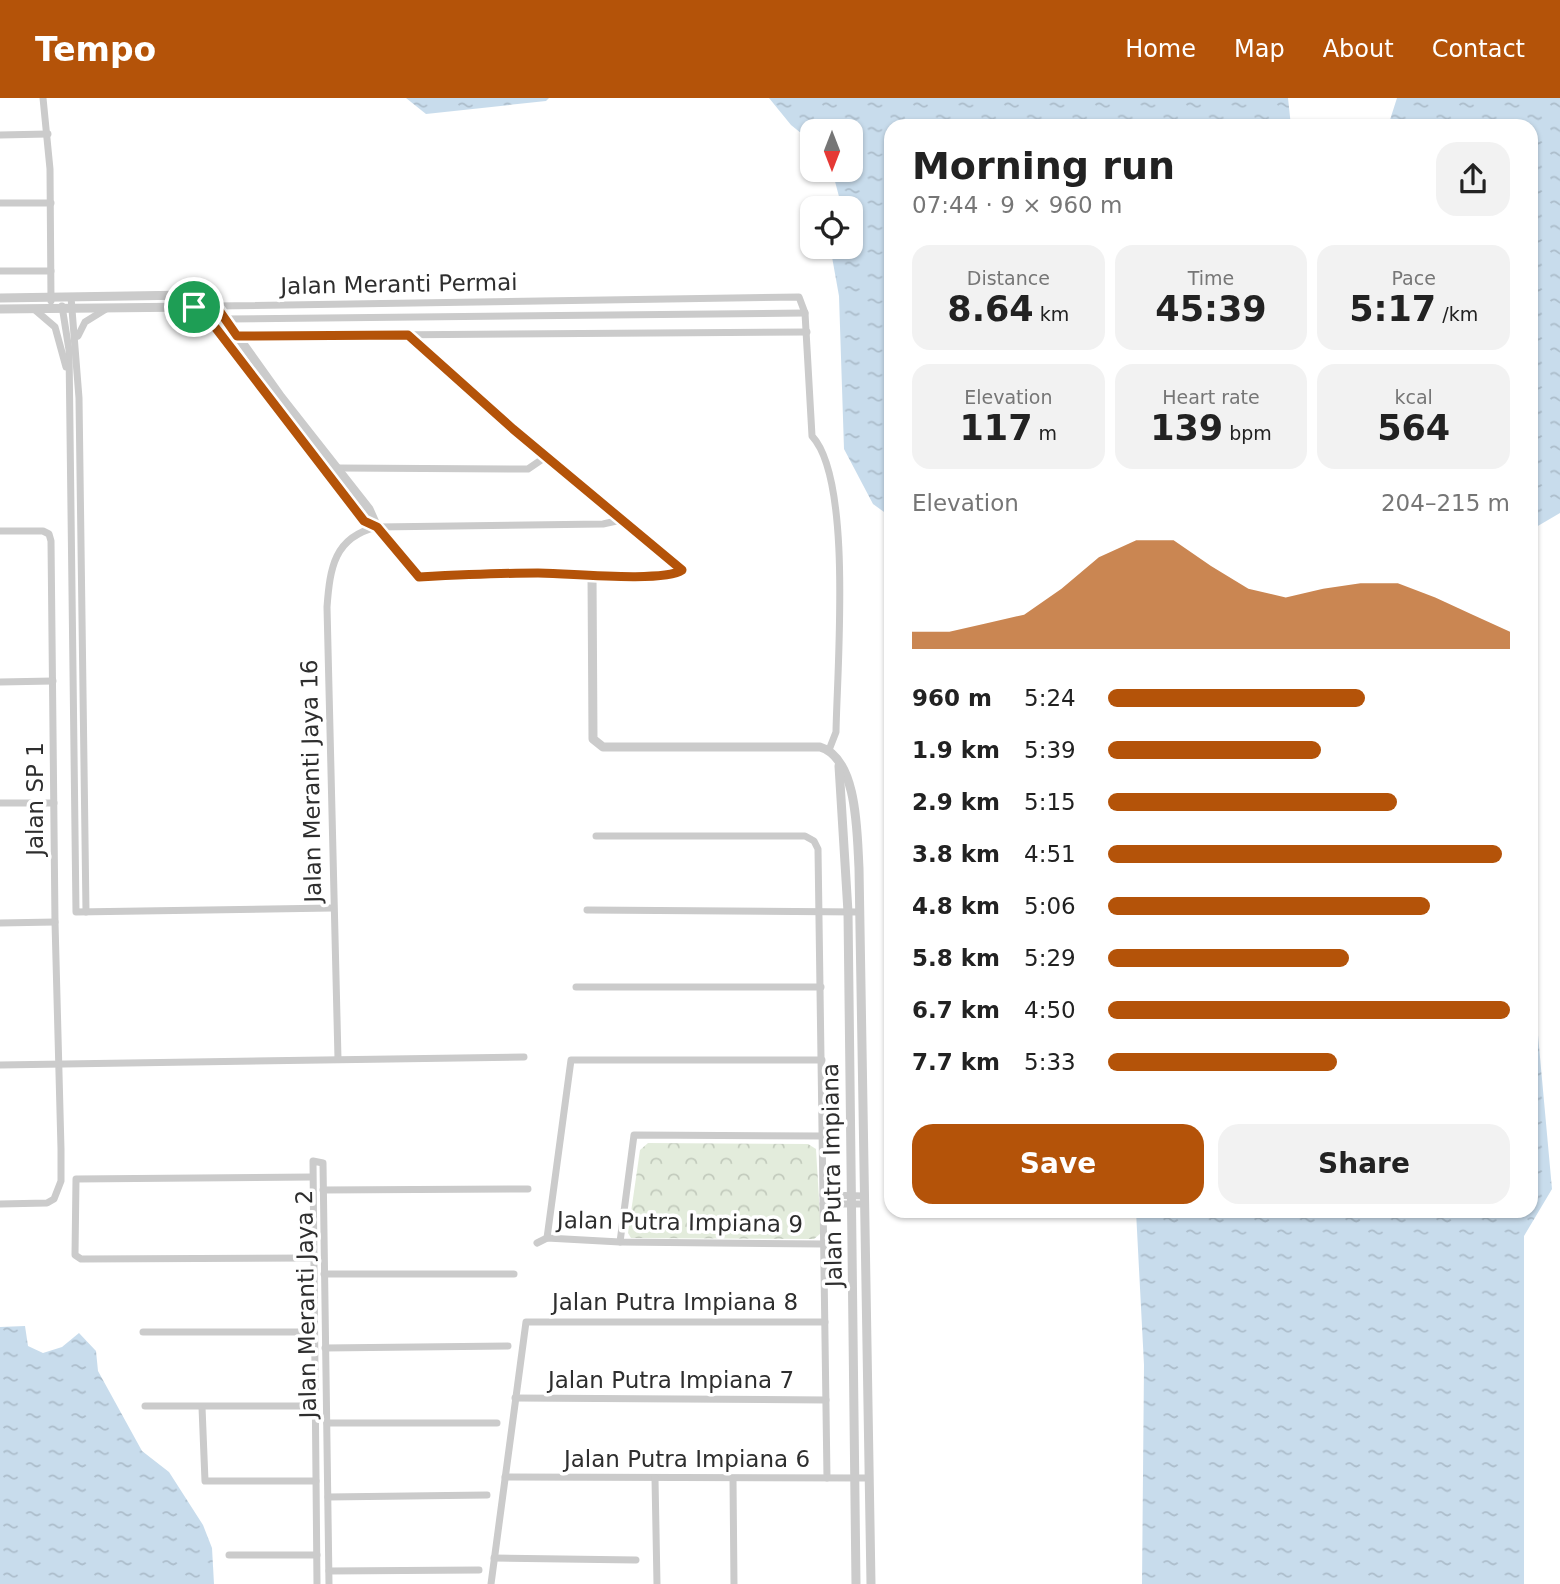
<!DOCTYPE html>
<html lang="en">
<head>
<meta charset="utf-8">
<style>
  :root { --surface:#fff; --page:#f2f2f2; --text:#222; --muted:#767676; --accent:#b45309 }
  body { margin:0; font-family:"DejaVu Sans",sans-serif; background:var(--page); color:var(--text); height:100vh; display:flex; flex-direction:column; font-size:26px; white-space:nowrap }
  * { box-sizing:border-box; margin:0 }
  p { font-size:23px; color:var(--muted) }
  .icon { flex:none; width:38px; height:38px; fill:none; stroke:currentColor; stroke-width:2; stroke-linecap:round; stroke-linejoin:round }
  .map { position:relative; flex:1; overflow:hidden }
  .details { position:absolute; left:884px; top:21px; width:654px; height:1099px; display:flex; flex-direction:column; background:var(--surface); border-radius:21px; box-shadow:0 2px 5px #0004 }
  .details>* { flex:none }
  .needle { width:46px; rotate:180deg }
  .tools { position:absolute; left:800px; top:21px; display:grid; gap:14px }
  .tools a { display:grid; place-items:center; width:63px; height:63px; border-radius:14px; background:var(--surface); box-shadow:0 2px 5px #0004; font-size:35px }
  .pin { position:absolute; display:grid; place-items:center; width:60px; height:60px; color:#fff; margin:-30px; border:4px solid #fff; border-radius:50%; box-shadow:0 2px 7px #0007 }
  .round { display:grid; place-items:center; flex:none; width:74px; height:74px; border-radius:21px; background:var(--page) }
  .headline { display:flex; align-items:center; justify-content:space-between; height:119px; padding:0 28px }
  h1 { font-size:38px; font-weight:800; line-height:52px }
  .metrics { display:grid; grid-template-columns:repeat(3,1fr); gap:10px; height:119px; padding:7px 28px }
  .metrics div { display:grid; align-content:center; border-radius:18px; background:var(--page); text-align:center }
  .metrics b { font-size:35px; font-weight:800 }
  .metrics small { font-size:19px; font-weight:400 }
  .metrics p { font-size:19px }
  .chart { height:196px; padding:14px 28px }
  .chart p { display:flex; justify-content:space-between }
  .chart svg { width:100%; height:126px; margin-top:7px; fill:var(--accent); opacity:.7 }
  .action { display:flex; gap:14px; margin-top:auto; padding:14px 28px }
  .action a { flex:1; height:80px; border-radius:21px; background:var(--accent); color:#fff; font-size:28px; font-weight:800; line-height:80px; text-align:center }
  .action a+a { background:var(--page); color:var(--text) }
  ul { padding:0 28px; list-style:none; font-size:23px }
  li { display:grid; grid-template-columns:112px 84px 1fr; align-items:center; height:52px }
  li i { height:18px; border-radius:9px; background:var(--accent) }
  header { display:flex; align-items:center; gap:42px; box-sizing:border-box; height:98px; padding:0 35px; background:var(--accent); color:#fff }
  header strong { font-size:33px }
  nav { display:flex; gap:38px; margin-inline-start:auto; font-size:24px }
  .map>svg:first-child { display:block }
  .park { fill:url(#park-crowns) }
  .water { fill:url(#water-ripples) }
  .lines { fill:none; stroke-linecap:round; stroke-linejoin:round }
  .minor { stroke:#cbcbcb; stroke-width:7 }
  .tertiary { stroke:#cbcbcb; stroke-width:9 }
  .route-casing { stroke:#fff; stroke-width:14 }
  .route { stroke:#b45309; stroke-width:9 }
  .labels { text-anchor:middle; stroke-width:7; stroke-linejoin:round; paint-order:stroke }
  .street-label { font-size:23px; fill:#2e2e2e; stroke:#fff }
</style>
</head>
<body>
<header>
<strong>Tempo</strong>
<nav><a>Home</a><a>Map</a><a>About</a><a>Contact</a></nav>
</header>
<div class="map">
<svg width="1560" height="1486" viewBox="0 0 1560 1486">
  <defs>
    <pattern id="park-crowns" width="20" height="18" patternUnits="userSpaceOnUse" patternTransform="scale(1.75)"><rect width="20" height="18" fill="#e3ecdc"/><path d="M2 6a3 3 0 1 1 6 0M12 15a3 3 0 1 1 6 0" fill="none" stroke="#c3cbbd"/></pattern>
    <pattern id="water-ripples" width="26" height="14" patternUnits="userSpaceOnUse" patternTransform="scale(1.75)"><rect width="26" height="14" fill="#c8dcec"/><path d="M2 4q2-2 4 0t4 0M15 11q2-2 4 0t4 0" fill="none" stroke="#acbdcb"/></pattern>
  </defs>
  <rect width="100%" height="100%" fill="#fff"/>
  <polygon class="park" points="648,1045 808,1046 816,1051 821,1135 814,1141 631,1140 628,1135 640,1052"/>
  <g class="water">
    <polygon points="406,0 549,0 546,3 426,16"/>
    <polygon points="769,0 1288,0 1291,28 891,28 891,419 873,406 844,351 839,198 832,159 836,149 850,149 850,110 842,110 832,72 850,72 850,33 812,33 812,44 791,27"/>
    <polygon points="1397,0 1560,0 1560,415 1531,432 1531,28 1388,28"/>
    <polygon points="1531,901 1535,904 1552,1091 1524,1138 1524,1486 1142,1486 1144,1267 1136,1113 1531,1113"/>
    <polygon points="25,1228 28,1248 43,1255 62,1249 79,1235 96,1253 98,1273 142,1353 169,1374 203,1427 212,1450 214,1486 0,1486 0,1229"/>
  </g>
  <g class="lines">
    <g class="minor">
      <polyline points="43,0 50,71 51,203"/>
      <polyline points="0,37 48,36"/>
      <polyline points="0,105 51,105"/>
      <polyline points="0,173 51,173"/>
      <polyline points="71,199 79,300 86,814"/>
      <polyline points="62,208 69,252 76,814 333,810"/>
      <path d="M 216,208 L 799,199 L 805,215 L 812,338 C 853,382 837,570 836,634 L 829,652"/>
      <polyline points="34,211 55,229 66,269"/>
      <polyline points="226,221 805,215"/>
      <path d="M 408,237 L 513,331 L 682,472 C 661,486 617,477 592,476"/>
      <polyline points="78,238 85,224 106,211"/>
      <polyline points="237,238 807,234"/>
      <polyline points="338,370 528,371 547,358"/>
      <polyline points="0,433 43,433 49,436 51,443 55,824 61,1051 61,1083 54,1101 47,1105 0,1106"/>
      <polyline points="0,584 53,583"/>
      <polyline points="0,705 54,705"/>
      <polyline points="596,738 805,738 814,743 818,751 827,1380"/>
      <polyline points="587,812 860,814"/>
      <polyline points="0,825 55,824"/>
      <polyline points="576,889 821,889"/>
      <path d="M 338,961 L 327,509 C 330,470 334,439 377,429 L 603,426 L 621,422"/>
      <polyline points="0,967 524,959"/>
      <polyline points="312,1079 76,1081 75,1157 81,1161 313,1160"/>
      <polyline points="323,1092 528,1091"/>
      <polyline points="823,1097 865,1098"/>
      <polyline points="823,1106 865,1106"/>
      <polyline points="547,1140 571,962 822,962"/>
      <polyline points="620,1144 634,1037 822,1038"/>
      <polyline points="537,1145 547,1140 620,1144 823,1146"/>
      <polyline points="324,1176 514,1176"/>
      <polyline points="143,1234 314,1234"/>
      <polyline points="325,1250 508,1248"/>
      <polyline points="515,1300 826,1302"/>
      <polyline points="145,1308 315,1308"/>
      <polyline points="202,1309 205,1383 316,1383"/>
      <polyline points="327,1325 497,1325"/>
      <polyline points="505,1379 868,1380"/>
      <polyline points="655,1380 657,1486"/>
      <polyline points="733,1381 734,1486"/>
      <polyline points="328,1399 487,1397"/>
      <polyline points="229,1457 317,1457"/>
      <polyline points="494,1460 636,1462"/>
      <polyline points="329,1473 479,1472"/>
      <polyline points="317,1486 313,1063 323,1065 329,1486"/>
      <polyline points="491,1486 526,1224 825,1224"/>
    </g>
    <g class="tertiary">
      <path d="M 0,200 L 191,197 L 216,208 L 281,299 L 369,411 L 377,429 L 419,479 L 481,476 L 592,476 L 593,641 L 603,649 L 820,649 C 858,660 857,737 859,770 L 871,1486"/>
      <polyline points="194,209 215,229 364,423 377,429"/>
      <polyline points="0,211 197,209"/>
      <polyline points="839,668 848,814 856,1486"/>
    </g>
  </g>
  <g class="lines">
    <g class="route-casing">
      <path id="route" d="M 216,208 L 237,238 L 408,237 L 513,331 L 682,472 C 664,485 565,475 538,475 C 498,475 458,477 419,479 L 377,429 L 364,423 L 215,229 L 194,209 Z"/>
    </g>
    <use href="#route" class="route"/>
  </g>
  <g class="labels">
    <g class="street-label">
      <text transform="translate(399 186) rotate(-1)" y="8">Jalan Meranti Permai</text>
      <text transform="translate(311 683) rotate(-91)" y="8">Jalan Meranti Jaya 16</text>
      <text transform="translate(35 701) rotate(-90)" y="8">Jalan SP 1</text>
      <text transform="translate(832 1077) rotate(-91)" y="8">Jalan Putra Impiana</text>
      <text transform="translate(680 1124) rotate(1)" y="8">Jalan Putra Impiana 9</text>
      <text x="675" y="1212">Jalan Putra Impiana 8</text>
      <text transform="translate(306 1206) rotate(-91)" y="8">Jalan Meranti Jaya 2</text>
      <text x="671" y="1290">Jalan Putra Impiana 7</text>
      <text x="687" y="1369">Jalan Putra Impiana 6</text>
    </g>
  </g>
</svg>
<div class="tools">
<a><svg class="needle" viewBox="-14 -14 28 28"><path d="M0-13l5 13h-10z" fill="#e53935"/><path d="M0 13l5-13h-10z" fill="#767676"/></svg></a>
<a><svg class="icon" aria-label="locate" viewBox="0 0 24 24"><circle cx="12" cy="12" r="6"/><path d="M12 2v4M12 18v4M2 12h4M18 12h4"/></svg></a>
</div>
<div class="pin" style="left:194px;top:209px;background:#1e9e55"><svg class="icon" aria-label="arrive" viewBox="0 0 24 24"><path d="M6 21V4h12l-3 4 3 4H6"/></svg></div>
<section class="details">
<div class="headline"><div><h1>Morning run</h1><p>07:44 · 9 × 960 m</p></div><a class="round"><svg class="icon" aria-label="share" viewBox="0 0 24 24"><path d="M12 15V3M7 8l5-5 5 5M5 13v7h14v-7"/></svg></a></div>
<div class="metrics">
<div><p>Distance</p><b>8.64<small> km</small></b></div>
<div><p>Time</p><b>45:39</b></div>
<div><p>Pace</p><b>5:17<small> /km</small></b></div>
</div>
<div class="metrics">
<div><p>Elevation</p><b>117<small> m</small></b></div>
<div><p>Heart rate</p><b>139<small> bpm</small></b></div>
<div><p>kcal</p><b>564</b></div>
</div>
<div class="chart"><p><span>Elevation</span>204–215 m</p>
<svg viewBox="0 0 160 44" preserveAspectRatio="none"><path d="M0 44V38L10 38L20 35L30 32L40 23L50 12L60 6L70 6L80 15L90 23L100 26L110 23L120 21L130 21L140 26L150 32L160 38V44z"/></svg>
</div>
<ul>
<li><b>960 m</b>5:24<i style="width:64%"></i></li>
<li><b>1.9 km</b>5:39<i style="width:53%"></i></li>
<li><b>2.9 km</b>5:15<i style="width:72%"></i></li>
<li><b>3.8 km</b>4:51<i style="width:98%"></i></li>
<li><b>4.8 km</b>5:06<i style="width:80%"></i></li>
<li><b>5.8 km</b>5:29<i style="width:60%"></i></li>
<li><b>6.7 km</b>4:50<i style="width:100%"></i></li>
<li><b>7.7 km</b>5:33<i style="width:57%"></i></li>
</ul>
<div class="action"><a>Save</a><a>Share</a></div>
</section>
</div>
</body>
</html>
